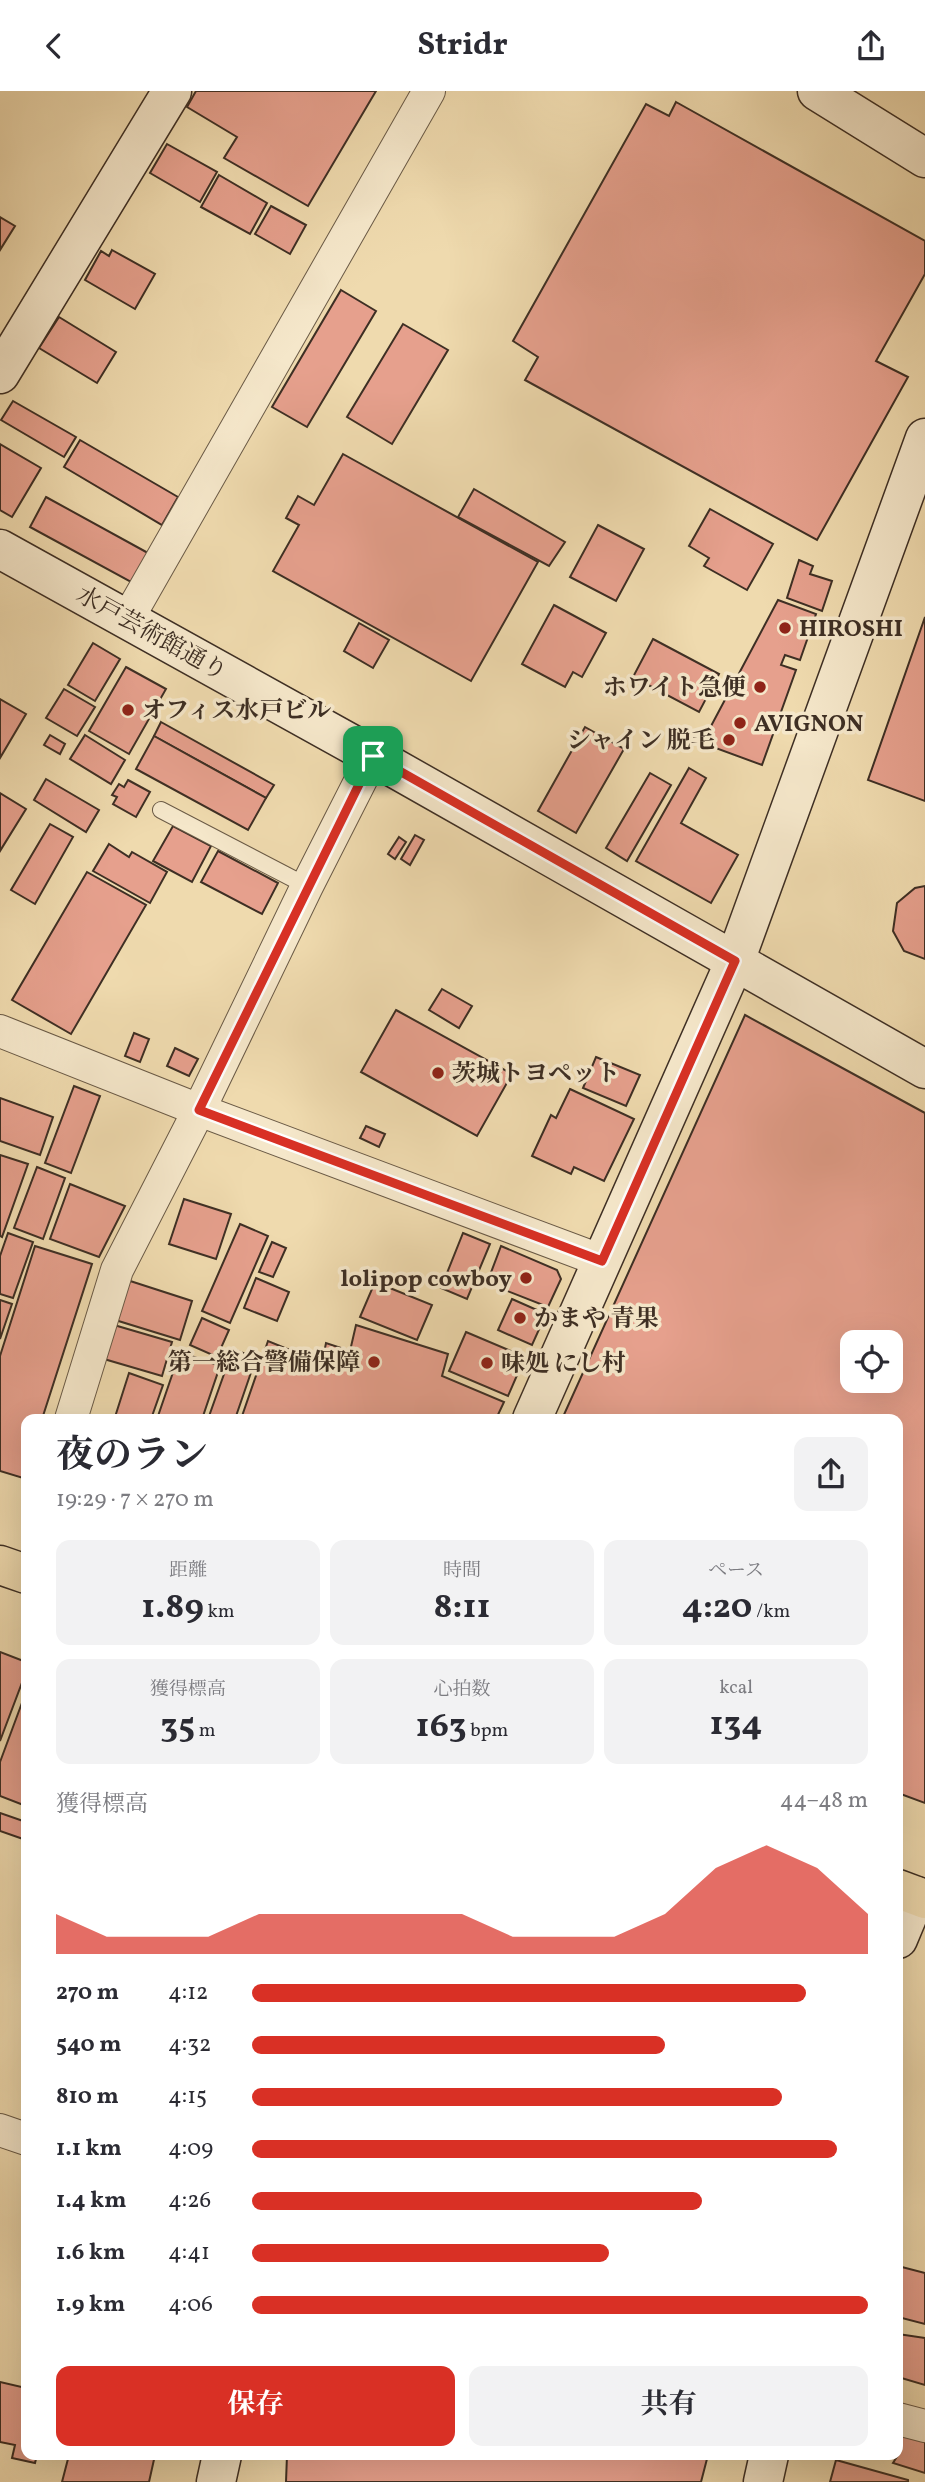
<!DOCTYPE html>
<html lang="ja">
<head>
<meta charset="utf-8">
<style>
  :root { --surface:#fff; --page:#f2f2f3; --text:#2b2b33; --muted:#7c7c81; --accent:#d93025 }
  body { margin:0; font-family:Vollkorn,"Noto Serif JP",serif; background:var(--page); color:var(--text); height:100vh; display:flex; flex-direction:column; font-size:26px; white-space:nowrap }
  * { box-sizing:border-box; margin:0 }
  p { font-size:23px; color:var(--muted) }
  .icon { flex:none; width:38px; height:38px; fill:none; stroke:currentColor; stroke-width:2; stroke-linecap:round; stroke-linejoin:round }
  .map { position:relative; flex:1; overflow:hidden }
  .side { position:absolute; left:21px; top:1323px; width:882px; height:1046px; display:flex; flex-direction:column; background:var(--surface); border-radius:14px; box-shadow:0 7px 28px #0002 }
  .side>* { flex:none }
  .fabs { position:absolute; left:840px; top:1239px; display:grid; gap:14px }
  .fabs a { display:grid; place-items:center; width:63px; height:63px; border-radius:14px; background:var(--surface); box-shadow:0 7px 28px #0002; font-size:35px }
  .pin { position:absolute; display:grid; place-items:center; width:60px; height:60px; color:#fff; margin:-30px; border-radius:14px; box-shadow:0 4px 10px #0006 }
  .round { display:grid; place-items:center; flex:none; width:74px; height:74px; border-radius:14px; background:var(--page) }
  .head { display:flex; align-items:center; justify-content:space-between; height:119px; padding:0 35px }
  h1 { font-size:38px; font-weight:700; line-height:52px }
  .figures { display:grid; grid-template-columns:repeat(3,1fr); gap:10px; height:119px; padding:7px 35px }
  .figures div { display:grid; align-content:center; border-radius:14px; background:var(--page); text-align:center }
  .figures b { font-size:35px; font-weight:700 }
  .figures small { font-size:19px; font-weight:400 }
  .figures p { font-size:19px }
  .chart { height:196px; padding:14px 35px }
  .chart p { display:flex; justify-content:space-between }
  .chart svg { width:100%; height:126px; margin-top:7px; fill:var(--accent); opacity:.7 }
  .cta { display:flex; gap:14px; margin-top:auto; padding:14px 35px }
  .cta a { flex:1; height:80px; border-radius:14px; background:var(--accent); color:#fff; font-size:28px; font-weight:700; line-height:80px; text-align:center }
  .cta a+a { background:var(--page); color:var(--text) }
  ul { padding:0 35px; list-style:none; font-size:23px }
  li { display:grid; grid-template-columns:112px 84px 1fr; align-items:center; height:52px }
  li i { height:18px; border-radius:9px; background:var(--accent) }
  header { display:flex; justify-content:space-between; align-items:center; height:91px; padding:0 35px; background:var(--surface); font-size:32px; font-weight:700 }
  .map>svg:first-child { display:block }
  .building { fill:#e6a08d; stroke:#3e2f24; stroke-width:2; fill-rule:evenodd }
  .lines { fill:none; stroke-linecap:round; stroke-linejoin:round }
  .lane-casing { stroke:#6a5a46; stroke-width:18 }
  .street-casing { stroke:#6a5a46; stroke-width:34 }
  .secondary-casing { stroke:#3e2f24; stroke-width:41 }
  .highway-casing { stroke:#3e2f24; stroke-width:41 }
  .lane { stroke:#f5e7ca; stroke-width:16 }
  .street { stroke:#f5e7ca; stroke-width:32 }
  .secondary { stroke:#f5e7ca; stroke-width:38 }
  .highway { stroke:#efdaae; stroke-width:38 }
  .route-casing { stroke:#fff; stroke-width:14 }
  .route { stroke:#d93025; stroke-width:9 }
  .poi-dot { fill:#8f2418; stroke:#f5e7ca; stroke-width:2.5 }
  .labels { text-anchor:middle; stroke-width:7; stroke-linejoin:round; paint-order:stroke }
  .poi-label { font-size:24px; font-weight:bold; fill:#3e2f24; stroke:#f5e7ca; text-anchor:start }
  .street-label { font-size:24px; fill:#3e2f24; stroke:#f5e7ca }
</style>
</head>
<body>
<header><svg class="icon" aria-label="back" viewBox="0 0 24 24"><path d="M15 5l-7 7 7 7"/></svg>Stridr<svg class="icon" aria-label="share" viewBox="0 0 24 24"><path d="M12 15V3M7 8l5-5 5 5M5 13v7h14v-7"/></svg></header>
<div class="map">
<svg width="925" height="2391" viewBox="0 0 925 2391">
  <rect width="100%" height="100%" fill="#efdaae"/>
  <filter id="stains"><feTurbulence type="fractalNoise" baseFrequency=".00286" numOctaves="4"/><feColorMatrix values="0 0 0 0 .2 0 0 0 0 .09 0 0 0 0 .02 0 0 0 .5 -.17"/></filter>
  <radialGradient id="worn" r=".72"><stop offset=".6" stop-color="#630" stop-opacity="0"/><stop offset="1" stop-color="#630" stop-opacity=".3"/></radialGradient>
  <g class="building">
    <polygon points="196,0 376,0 308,115 224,67 237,46 187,16"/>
    <polygon points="676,11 925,150 925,183 876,270 908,286 817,449 525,289 538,266 513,250 646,13 669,25"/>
    <polygon points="167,53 217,81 200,111 150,82"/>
    <polygon points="219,84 267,112 250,143 201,116"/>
    <polygon points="271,115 306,134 290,163 255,143"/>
    <polygon points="0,126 15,135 0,159"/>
    <polygon points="112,159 155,183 135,218 85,189 101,160 109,165"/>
    <polygon points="341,199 376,220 307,336 272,316"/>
    <polygon points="59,226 116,261 97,292 39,257"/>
    <polygon points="403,233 448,259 392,353 347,326"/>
    <polygon points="13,310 76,346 64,366 1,329"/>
    <polygon points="80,349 178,406 162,434 64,376"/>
    <polygon points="0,353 41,377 12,426 0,419"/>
    <polygon points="343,363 538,471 471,590 273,480 299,434 286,427 298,405 314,414"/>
    <polygon points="474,398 565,451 549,475 458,426"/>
    <polygon points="46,406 148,462 131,491 30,436"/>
    <polygon points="710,418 773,453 747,499 704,475 709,467 689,455"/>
    <polygon points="598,434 644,458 616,510 570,486"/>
    <polygon points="799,469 813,475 810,483 832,490 822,520 787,507"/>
    <polygon points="778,509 816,523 800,569 785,564 781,574 796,579 762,674 702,652"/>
    <polygon points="554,514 606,542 582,586 573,581 565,596 522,573"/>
    <polygon points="925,526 925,710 868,689"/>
    <polygon points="359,532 389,549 373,577 344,560"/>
    <polygon points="653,548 719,583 699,621 633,586"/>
    <polygon points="93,552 120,568 95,610 68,594"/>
    <polygon points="126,576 166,598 129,663 89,640"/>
    <polygon points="64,598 95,616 77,645 46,627"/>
    <polygon points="0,608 26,623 0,667"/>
    <polygon points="161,631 274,694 266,707 154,645"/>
    <polygon points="585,636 624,658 576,742 538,720"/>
    <polygon points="50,644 65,653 60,663 44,654"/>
    <polygon points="85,644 125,669 111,693 70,668"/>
    <polygon points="154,645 266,707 248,739 136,678"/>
    <polygon points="689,677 706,687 681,732 738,764 711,812 636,770"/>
    <polygon points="650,682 671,694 627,770 606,757"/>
    <polygon points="46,688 99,719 86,741 34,709"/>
    <polygon points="128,689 150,701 136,726 113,713 117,706 112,704 119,693 124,696"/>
    <polygon points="0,702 26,718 0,760"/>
    <polygon points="50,733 73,746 35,813 11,799"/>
    <polygon points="173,735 211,755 192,791 153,770"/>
    <polygon points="415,744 424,749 410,774 401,768"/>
    <polygon points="399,746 406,751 395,768 388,763"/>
    <polygon points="109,753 129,766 132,761 167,781 150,812 93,780"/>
    <polygon points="218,760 278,792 262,823 201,791"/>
    <polygon points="87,781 146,814 71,943 12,909"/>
    <polygon points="925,795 925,868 904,860 893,840 897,812 915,797"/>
    <polygon points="442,898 472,915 459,937 429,919"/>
    <polygon points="396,919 512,983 477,1045 361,981"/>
    <path d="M 745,924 L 925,1022 L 925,1712 L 898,1702 L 898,1328 L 562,1328 ZM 852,1251 L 891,1251 L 891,1290 L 852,1290 Z"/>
    <polygon points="134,942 149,948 140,971 125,965"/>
    <polygon points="175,957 198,968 189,985 167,975"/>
    <polygon points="596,966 640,984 626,1015 583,997"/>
    <polygon points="74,995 100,1005 71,1082 45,1072"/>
    <polygon points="570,998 634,1028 604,1090 574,1076 571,1083 532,1065 551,1024 556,1027"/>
    <polygon points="0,1007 53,1026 40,1064 0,1050"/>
    <polygon points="366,1035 385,1043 379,1056 360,1047"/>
    <polygon points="0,1064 28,1073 2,1146 0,1145"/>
    <polygon points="37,1076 65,1087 43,1148 14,1137"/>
    <polygon points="70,1093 125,1115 99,1166 50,1148"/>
    <polygon points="184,1108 231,1123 216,1168 169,1153"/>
    <polygon points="240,1133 268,1145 230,1232 202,1220"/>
    <polygon points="8,1142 33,1151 13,1207 0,1203 0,1165"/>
    <polygon points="463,1142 490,1153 467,1208 441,1197"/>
    <polygon points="272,1151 286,1157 273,1186 259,1181"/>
    <polygon points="35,1155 92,1173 42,1328 26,1328 23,1387 0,1380 0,1265"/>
    <polygon points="501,1155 557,1179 561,1188 548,1216 487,1192"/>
    <polygon points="256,1187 289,1201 277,1230 244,1217"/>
    <polygon points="124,1188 192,1210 180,1249 112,1228"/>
    <polygon points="375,1191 432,1214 417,1249 360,1226"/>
    <polygon points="512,1208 546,1223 532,1254 498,1239"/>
    <polygon points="0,1209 12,1213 0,1248"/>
    <polygon points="202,1227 229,1239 217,1266 190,1254"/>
    <polygon points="114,1234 172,1251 162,1285 104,1268"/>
    <polygon points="356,1234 448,1263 442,1285 504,1311 496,1328 241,1328 268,1250 322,1272 326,1252 350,1260"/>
    <polygon points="466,1241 525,1266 508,1305 449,1280"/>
    <polygon points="233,1258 256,1267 235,1328 208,1328"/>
    <polygon points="180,1261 220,1275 202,1328 157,1328"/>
    <polygon points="129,1282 163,1294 151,1328 115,1326"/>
    <polygon points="0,1561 26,1571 26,1581 0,1650"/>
    <polygon points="26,1601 26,1715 0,1705 0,1671"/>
    <polygon points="0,1722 26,1731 26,1749 0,1740"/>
    <polygon points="898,2175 925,2182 925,2233 898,2226"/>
    <polygon points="898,2243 925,2247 925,2294 898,2286"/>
    <polygon points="0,2291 26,2297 26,2364 37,2364 35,2372 12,2367 15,2354 0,2351"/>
    <polygon points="902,2339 925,2346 925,2382 893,2372 898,2364"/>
    <polygon points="69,2364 155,2364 149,2391 62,2391"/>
    <polygon points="287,2364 708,2364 701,2391 286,2391"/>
    <polygon points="836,2369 908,2389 908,2391 830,2391"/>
  </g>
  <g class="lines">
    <g class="lane-casing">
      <polyline id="lane" points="161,719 307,795"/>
    </g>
    <g class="street-casing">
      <g id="street">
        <polyline points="127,529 429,0"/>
        <polyline points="0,940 199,1019 602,1170"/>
        <polyline points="71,1328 117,1179 199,1019 307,795 373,665"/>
        <polyline points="0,2039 26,2048"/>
        <polyline points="898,2328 925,2335"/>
      </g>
    </g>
    <g class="secondary-casing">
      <g id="secondary">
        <polyline points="817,0 925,67"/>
        <polyline points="0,283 172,0"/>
        <polyline points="0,458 373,665 925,978"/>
        <polyline points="532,1328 735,870 925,347"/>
        <polyline points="898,1848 916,1805"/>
        <polyline points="216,2391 222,2364"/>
        <polyline points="763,2391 769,2364"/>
      </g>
    </g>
    <g class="highway-casing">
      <g id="highway">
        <polyline points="0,1474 26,1483"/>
        <polyline points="898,1798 925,1808"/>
      </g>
    </g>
    <use href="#lane" class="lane"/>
    <use href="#street" class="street"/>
    <use href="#secondary" class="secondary"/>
    <use href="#highway" class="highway"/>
  </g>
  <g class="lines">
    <g class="route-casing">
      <polygon id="route" points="373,665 735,870 602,1170 199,1019"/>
    </g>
    <use href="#route" class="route"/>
  </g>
  <g class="poi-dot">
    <circle cx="785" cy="537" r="7"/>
    <circle cx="760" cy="596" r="7"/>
    <circle cx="128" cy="619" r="7"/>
    <circle cx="740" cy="632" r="7"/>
    <circle cx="729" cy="649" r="7"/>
    <circle cx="438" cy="982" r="7"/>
    <circle cx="526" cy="1187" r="7"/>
    <circle cx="520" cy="1227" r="7"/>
    <circle cx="374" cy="1271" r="7"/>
    <circle cx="487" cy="1272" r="7"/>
  </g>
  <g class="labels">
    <g class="poi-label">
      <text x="799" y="545">HIROSHI</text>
      <text x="746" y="604" text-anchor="end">ホワイト急便</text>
      <text x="142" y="627">オフィス水戸ビル</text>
      <text x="754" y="640">AVIGNON</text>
      <text x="715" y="657" text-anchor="end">シャイン 脱毛</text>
      <text x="452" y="990">茨城トヨペット</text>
      <text x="512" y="1195" text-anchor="end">lolipop cowboy</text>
      <text x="534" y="1235">かまや 青果</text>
      <text x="360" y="1279" text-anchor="end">第一総合警備保障</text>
      <text x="501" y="1280">味処 にし村</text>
    </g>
    <g class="street-label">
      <text transform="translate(152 542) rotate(29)" y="8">水戸芸術館通り</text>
    </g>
  </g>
  <rect width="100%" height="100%" filter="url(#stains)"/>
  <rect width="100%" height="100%" fill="url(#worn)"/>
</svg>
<div class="fabs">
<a><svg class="icon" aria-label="locate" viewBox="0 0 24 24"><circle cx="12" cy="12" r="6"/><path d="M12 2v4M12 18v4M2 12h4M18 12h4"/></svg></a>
</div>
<div class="pin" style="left:373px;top:665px;background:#1e9e55"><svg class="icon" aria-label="arrive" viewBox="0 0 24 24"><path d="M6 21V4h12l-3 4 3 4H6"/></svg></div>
<section class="side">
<div class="head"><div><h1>夜のラン</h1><p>19:29 · 7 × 270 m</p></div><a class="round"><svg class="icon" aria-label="share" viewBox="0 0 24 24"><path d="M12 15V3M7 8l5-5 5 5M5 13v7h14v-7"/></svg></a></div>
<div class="figures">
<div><p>距離</p><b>1.89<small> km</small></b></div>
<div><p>時間</p><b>8:11</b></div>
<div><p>ペース</p><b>4:20<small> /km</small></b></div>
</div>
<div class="figures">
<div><p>獲得標高</p><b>35<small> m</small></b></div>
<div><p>心拍数</p><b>163<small> bpm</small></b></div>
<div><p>kcal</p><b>134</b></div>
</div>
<div class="chart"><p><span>獲得標高</span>44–48 m</p>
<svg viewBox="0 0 160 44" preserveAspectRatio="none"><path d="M0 44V30L10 38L20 38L30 38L40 30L50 30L60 30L70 30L80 30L90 38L100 38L110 38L120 30L130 14L140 6L150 14L160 30V44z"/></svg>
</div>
<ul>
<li><b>270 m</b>4:12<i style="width:90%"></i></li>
<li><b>540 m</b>4:32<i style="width:67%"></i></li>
<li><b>810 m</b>4:15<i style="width:86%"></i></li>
<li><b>1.1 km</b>4:09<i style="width:95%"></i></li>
<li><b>1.4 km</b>4:26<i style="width:73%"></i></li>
<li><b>1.6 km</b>4:41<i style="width:58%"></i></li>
<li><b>1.9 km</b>4:06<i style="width:100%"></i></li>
</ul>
<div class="cta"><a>保存</a><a>共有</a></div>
</section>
</div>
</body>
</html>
